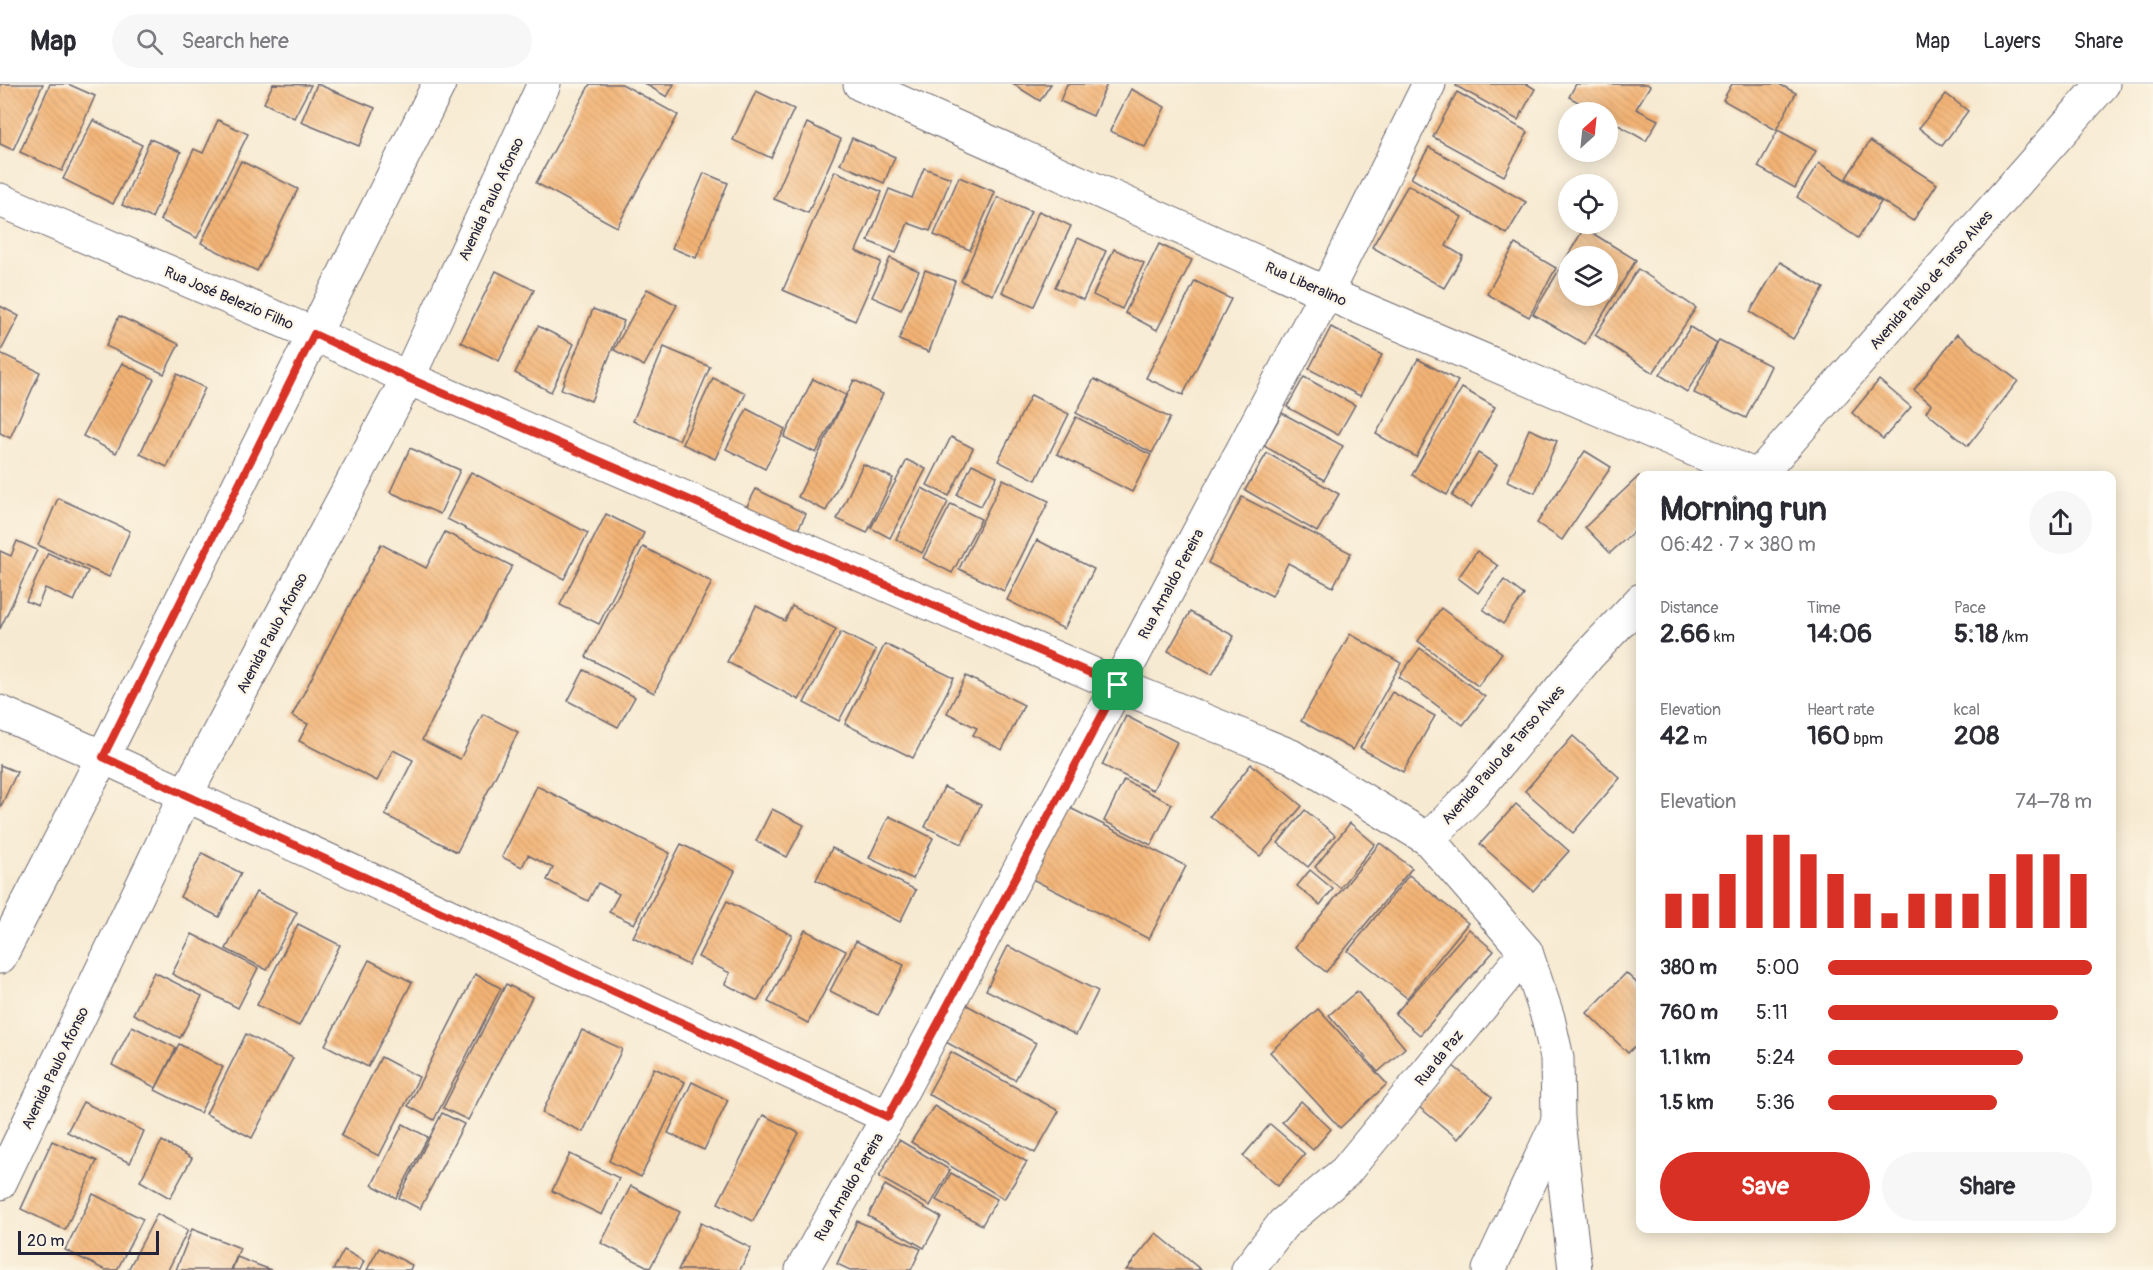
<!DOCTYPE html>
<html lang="en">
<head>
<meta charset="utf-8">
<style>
  :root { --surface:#fff; --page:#f7f7f7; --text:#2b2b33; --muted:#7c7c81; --line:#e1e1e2; --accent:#d93025 }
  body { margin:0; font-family:Pangolin,sans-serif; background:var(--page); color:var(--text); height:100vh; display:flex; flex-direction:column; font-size:22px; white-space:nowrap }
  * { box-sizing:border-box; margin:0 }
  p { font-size:20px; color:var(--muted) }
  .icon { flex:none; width:33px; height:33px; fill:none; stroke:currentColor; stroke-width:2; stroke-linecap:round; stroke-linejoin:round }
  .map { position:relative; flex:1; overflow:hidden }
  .panel { position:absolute; left:1636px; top:387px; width:480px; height:762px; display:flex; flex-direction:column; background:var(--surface); border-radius:12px; box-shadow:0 3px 15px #0003 }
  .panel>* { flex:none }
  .needle { width:39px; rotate:27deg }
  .buttons { position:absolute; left:1558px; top:18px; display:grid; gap:12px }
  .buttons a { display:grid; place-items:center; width:60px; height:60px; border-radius:50%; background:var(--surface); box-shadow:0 3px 15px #0003; font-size:30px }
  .scale { position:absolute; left:18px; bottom:15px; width:141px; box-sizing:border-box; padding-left:6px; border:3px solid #22223b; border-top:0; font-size:16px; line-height:21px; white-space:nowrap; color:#22223b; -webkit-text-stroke:4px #fcf5e5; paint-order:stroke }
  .pin { position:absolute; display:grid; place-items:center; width:51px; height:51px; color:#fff; margin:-26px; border-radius:12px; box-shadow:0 3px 9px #0006 }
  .round { display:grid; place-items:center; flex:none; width:63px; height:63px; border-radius:32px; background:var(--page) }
  .overview { display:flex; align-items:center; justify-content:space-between; height:102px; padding:0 24px }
  h1 { font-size:33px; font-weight:700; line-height:45px }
  .metrics { display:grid; grid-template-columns:repeat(3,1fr); gap:9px; height:102px; padding:6px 24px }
  .metrics div { display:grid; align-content:center }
  .metrics b { font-size:26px; font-weight:700 }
  .metrics small { font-size:16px; font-weight:400 }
  .metrics p { font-size:16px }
  .chart { height:168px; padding:12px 24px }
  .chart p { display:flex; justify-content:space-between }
  .chart svg { width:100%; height:108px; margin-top:6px; stroke:var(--accent); stroke-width:6 }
  .primary-button { display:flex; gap:12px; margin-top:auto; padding:12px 24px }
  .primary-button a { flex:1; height:69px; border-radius:36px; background:var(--accent); color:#fff; font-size:24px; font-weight:700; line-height:69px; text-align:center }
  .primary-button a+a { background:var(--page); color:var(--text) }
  ul { padding:0 24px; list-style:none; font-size:20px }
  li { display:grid; grid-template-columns:96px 72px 1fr; align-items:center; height:45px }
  li i { height:15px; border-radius:8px; background:var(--accent) }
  header { display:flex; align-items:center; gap:36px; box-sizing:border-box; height:84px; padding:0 30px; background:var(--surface); border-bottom:2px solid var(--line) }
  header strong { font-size:28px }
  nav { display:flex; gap:33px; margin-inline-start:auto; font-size:21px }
  .search { width:420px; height:54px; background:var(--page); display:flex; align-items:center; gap:15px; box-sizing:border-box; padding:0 21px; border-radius:33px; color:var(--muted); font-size:22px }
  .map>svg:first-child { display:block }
  .building { fill:url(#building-back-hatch); fill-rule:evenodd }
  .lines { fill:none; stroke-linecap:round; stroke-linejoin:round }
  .street-casing { stroke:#6d6870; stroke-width:35 }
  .street { stroke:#fff; stroke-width:33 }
  .route-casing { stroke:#fff; stroke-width:12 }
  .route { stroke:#d93025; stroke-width:8 }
  .labels { text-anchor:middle; stroke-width:4.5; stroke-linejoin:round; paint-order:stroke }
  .street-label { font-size:15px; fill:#22223b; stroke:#fcf5e5 }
</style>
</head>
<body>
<header>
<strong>Map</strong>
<div class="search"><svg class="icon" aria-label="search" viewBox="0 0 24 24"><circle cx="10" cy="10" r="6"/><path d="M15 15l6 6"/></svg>Search here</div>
<nav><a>Map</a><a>Layers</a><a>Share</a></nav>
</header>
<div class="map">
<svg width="2153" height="1186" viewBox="0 0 2153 1186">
  <defs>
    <pattern id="building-back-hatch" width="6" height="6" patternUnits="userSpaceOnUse" patternTransform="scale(1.5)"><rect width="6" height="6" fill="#f3b375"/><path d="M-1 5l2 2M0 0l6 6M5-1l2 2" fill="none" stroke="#d09a66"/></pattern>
  </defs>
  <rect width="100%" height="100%" fill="#fcf5e5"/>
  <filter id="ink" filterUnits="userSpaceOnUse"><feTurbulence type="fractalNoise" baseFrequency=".0167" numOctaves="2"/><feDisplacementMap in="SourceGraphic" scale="12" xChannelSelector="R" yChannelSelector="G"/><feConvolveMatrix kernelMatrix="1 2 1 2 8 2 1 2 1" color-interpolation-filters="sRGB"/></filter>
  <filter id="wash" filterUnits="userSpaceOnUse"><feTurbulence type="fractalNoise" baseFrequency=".008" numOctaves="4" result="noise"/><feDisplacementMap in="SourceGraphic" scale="24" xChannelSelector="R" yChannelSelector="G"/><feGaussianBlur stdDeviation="1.35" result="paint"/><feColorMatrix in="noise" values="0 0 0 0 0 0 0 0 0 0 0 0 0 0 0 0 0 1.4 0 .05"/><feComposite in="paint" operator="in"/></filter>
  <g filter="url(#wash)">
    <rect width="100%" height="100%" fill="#f7ead2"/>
    <g id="blocks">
      <g class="building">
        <polygon points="0,0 43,0 13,66 0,60"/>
        <polygon points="50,0 68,0 95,12 62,87 20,68"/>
        <polygon points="273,0 311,1 294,34 264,19"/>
        <polygon points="317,0 375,24 359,62 301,38"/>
        <polygon points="590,0 622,0 678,31 617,143 536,99"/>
        <polygon points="645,0 674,0 667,13"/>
        <polygon points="1013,0 1051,0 1040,17"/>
        <polygon points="1067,0 1107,0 1093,32 1060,17"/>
        <polygon points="1457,0 1527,0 1535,5 1518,36 1456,2"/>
        <polygon points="1576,0 1647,0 1650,2 1636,25 1658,36 1646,57 1608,35 1608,28 1596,28 1569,13"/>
        <polygon points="1732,0 1779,0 1796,9 1776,46 1723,16"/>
        <polygon points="1131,5 1165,23 1145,63 1110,47"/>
        <polygon points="756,7 794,25 771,74 733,56"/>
        <polygon points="1457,8 1528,48 1504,92 1433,53"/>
        <polygon points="1946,10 1968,27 1942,62 1919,44"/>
        <polygon points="93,36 142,61 113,120 63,95"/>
        <polygon points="218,36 248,50 197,154 160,136 194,65 203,69"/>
        <polygon points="807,39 841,55 808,129 774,115"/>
        <polygon points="1778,46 1816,67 1795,104 1758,83"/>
        <polygon points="852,54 895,73 884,99 840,80"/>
        <polygon points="150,55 181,68 152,134 122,121"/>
        <polygon points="1870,57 1937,100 1913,137 1846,94"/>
        <polygon points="1429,63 1526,118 1507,150 1411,94"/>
        <polygon points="241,77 298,105 257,187 201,159"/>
        <polygon points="1819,79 1881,118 1858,154 1797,113"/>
        <polygon points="924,84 951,94 930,147 908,139 896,169 868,157 889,105 912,114"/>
        <polygon points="835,87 882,108 856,167 881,178 855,237 783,206"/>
        <polygon points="704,89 728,99 696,174 672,164"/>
        <polygon points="959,93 995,108 970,166 934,151"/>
        <polygon points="1408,101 1462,133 1446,162 1463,172 1444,204 1372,163"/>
        <polygon points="998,113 1031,127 993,211 961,197"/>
        <polygon points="1039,127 1071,142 1034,222 1002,208"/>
        <path d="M 1584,144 L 1636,176 L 1585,260 L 1533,230 ZM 1569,172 L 1608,172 L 1608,212 L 1569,212 Z"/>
        <polygon points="1078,154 1106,167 1083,216 1055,203"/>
        <polygon points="1159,160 1192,176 1157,246 1125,229"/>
        <polygon points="1515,160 1556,184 1529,233 1487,210"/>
        <polygon points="1114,165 1144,179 1122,225 1093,211"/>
        <polygon points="890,174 919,187 901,226 872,213"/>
        <polygon points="1780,178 1824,204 1793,255 1750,228"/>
        <polygon points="1638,185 1696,224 1653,289 1595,251"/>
        <polygon points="925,186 955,197 929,268 899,256"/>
        <polygon points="496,187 534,206 499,277 461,258"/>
        <polygon points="1195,197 1231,215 1183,311 1146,294"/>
        <polygon points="647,205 677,221 644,282 614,266"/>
        <polygon points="0,222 19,232 0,269 40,288 10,354 0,349"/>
        <polygon points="593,225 624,237 591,317 561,305"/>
        <polygon points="119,232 179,260 164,290 106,262"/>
        <polygon points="538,242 574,260 551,308 515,289"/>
        <polygon points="1331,243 1382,271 1360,312 1309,285"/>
        <polygon points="1690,243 1717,260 1687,308 1660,291"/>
        <polygon points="1957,250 2018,297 1968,362 1926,328 1931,320 1914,306"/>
        <polygon points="1719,256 1771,282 1746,334 1694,309"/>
        <polygon points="664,263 710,283 679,356 633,337"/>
        <polygon points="1418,275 1458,297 1416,373 1376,350"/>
        <polygon points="122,279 154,295 116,369 83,352"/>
        <polygon points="177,290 205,304 167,383 140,370"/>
        <polygon points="1304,293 1355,321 1338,351 1287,323"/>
        <polygon points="713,294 746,309 715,375 682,360"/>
        <polygon points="813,295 846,311 816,369 784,353"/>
        <polygon points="1094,295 1170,334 1152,369 1076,329"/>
        <polygon points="854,296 883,310 826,427 798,413"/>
        <polygon points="1879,296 1911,323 1883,355 1852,329"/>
        <polygon points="1462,304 1495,323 1447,411 1412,391"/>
        <polygon points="1031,311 1069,330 1036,396 998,377"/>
        <polygon points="747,325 785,345 765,385 726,365"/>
        <polygon points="1282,329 1343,362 1324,396 1264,362"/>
        <polygon points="1076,333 1151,371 1132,408 1057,370"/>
        <polygon points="1529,345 1557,357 1535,409 1507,397"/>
        <polygon points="951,353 973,364 949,412 927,401"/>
        <polygon points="410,364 460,386 440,430 390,408"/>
        <polygon points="1585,367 1611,383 1562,456 1537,439"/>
        <polygon points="1267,369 1339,410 1317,448 1245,406"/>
        <polygon points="1478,369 1497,381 1471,424 1452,412"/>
        <polygon points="907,376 926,385 890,454 871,444"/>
        <polygon points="863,380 893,394 867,449 837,435"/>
        <polygon points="972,380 997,392 981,422 957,411"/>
        <polygon points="471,388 588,449 564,495 447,435"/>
        <polygon points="1639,392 1641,394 1641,441 1610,469 1585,443"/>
        <polygon points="1003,395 1049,417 1004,507 959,485"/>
        <polygon points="922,404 948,418 922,469 896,455"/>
        <polygon points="756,405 806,430 792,457 742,432"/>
        <polygon points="1242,413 1351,469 1333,503 1288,479 1272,512 1208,479"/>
        <polygon points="58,414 130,447 109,493 38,461"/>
        <polygon points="951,420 981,435 952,489 923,474"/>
        <polygon points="606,430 644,449 599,540 560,521"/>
        <polygon points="445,448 512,482 422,656 460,675 483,630 518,648 457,768 385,731 413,676 393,666 377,697 299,657 308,640 292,632 381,460 426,484"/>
        <polygon points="1037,456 1094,485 1064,545 1007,516"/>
        <polygon points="17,457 37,466 0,545 0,467 11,472"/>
        <polygon points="643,463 712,498 654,609 586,573"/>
        <polygon points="1477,467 1498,482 1478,509 1458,494"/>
        <polygon points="48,469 88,487 74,517 45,504 38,522 26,517"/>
        <polygon points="1504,496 1524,511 1503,540 1483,525"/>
        <polygon points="756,522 785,537 792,522 836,545 799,616 727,578"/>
        <polygon points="1441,524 1502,569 1478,602 1418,557"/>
        <polygon points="1190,528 1234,552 1212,591 1168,567"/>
        <polygon points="841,548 876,566 839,637 804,619"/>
        <polygon points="1350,550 1401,579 1353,666 1301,637"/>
        <polygon points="885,560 954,594 913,674 845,640"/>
        <polygon points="1420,564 1485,613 1463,641 1399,593"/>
        <polygon points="584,586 635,613 618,643 568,617"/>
        <polygon points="966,592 1024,621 1002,666 973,651 977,644 947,629"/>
        <polygon points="1392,608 1435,632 1403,688 1360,664"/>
        <polygon points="1126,632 1177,658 1153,706 1102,681"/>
        <polygon points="1573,652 1620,694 1573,749 1525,707"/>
        <polygon points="1251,680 1302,722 1260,772 1210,732"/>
        <polygon points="0,681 17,688 0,724"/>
        <polygon points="1124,696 1172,720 1151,761 1104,737"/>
        <polygon points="537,702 670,769 634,840 609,828 619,810 598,799 588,817 547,796 553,784 528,771 522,783 502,773"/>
        <polygon points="944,703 981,721 962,760 925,743"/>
        <polygon points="1516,720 1569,767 1533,807 1480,760"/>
        <polygon points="1068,723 1186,782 1149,855 1032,795"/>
        <polygon points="772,725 804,741 787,773 756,757"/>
        <polygon points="1305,726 1335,751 1308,783 1278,759"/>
        <polygon points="889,732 933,754 913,795 869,774"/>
        <polygon points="1350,739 1375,760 1340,804 1315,783"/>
        <polygon points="1380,759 1412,784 1326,888 1295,863"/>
        <polygon points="681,760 735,787 688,881 633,853"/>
        <polygon points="832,764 916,806 900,838 816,796"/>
        <polygon points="202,769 241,789 219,833 180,813"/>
        <polygon points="1310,786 1333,805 1320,821 1297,802"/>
        <polygon points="1409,791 1468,839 1407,914 1348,867"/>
        <polygon points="256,808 297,828 267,886 226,865"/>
        <polygon points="727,817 792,851 758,917 725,900 730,889 698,873"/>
        <polygon points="298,840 340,861 299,942 257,921"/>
        <polygon points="1469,845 1494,867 1420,951 1395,930"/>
        <polygon points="805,846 846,867 808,939 768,918"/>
        <polygon points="192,850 258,884 238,924 172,890"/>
        <polygon points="856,857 904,881 878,931 830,907"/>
        <polygon points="1008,862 1098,907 1076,951 986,906"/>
        <polygon points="369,876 412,898 368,983 325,961"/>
        <polygon points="154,888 202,912 180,954 133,930"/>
        <polygon points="1626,889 1641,903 1641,956 1628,969 1587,929"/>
        <polygon points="475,890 501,904 434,1036 408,1022"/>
        <polygon points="506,900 532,913 468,1036 443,1024"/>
        <polygon points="1357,907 1405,964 1378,988 1329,931"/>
        <polygon points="965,920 1036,959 1015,996 944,957"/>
        <polygon points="1318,925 1387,1000 1340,1044 1270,968"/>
        <polygon points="132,942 176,964 156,1004 112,981"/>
        <polygon points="582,946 622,965 583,1048 542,1029"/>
        <polygon points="246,950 293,974 252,1054 206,1030"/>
        <polygon points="179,960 223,983 200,1029 155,1006"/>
        <polygon points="951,968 1059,1027 1035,1069 928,1010"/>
        <polygon points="381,973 419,993 379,1072 341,1052"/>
        <polygon points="1453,982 1492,1013 1458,1055 1419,1023"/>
        <polygon points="654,984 685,998 641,1093 609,1077"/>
        <polygon points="692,998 728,1016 704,1066 668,1049"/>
        <polygon points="1301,1017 1331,1045 1313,1066 1282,1038"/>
        <polygon points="83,1018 144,1047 130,1079 67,1048"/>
        <polygon points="934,1022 1027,1078 1004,1115 911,1058"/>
        <polygon points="442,1029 464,1040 420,1125 399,1114"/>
        <polygon points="763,1031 799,1049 753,1137 718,1119"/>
        <polygon points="403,1040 428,1053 396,1114 372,1101"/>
        <polygon points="1270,1040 1305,1070 1278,1102 1243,1072"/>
        <polygon points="899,1056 950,1086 930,1122 879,1093"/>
        <polygon points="52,1057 97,1077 65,1146 21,1125"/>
        <polygon points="162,1057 192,1074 170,1114 140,1097"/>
        <polygon points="570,1070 619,1094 602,1131 552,1107"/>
        <polygon points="951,1089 997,1115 982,1141 936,1116"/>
        <polygon points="885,1101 941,1133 924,1164 868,1132"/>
        <polygon points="631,1102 680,1128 650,1184 601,1159"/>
        <polygon points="93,1110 143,1135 117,1186 105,1186 65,1166"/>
        <polygon points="157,1130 188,1146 168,1186 128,1186"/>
        <polygon points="857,1137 921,1165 911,1186 850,1186 837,1180"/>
        <polygon points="701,1139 751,1164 740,1186 678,1186"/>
        <polygon points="192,1145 240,1164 231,1186 176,1186"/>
        <polygon points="1156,1149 1201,1186 1126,1186"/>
        <polygon points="379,1164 412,1181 410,1186 367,1186"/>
        <polygon points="344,1166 364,1177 360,1186 333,1186"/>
        <polygon points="237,1173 271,1186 232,1186"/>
      </g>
    </g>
  </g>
  <g filter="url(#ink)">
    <use href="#blocks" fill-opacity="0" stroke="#6d6870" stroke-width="1.5"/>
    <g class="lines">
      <g class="street-casing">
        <g id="street">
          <polyline points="860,0 1326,209 1756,392"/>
          <polyline points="0,116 314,250 408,294 1118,601 1291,672 1428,755 1473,710 1588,572 1641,516"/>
          <polyline points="1758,392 2103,0"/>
          <polyline points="0,628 103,673 888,1033"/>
          <polyline points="1526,868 1548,934 1557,974 1558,1037 1575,1186"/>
          <polyline points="0,873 103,673 439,0"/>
          <polyline points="0,1099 185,712 408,294 544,0"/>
          <polyline points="802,1186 888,1033 1326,209 1429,0"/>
          <polyline points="1248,1186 1283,1140 1345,1088 1526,868 1428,755"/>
          <polyline points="1489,1186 1558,1037"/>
        </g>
      </g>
      <use href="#street" class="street"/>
    </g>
  </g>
  <g class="lines" filter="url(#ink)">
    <g class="route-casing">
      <polygon id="route" points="314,250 408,294 1118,601 888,1033 103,673"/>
    </g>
    <use href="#route" class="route"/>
  </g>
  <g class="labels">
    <g class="street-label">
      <text transform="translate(491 115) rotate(-65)" y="5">Avenida Paulo Afonso</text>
      <text transform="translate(1931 196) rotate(-49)" y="5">Avenida Paulo de Tarso Alves</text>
      <text transform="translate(1306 200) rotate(24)" y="5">Rua Liberalino</text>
      <text transform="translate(229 214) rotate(23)" y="5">Rua José Belezio Filho</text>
      <text transform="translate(1171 500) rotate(-62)" y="5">Rua Arnaldo Pereira</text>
      <text transform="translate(272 549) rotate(-62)" y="5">Avenida Paulo Afonso</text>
      <text transform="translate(1503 671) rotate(-49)" y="5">Avenida Paulo de Tarso Alves</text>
      <text transform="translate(1439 974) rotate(-51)" y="5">Rua da Paz</text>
      <text transform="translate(55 984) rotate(-64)" y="5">Avenida Paulo Afonso</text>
      <text transform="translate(849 1103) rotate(-60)" y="5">Rua Arnaldo Pereira</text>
    </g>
  </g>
</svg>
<div class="buttons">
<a><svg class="needle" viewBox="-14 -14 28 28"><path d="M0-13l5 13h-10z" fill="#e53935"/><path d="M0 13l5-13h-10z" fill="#7c7c81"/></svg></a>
<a><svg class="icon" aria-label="locate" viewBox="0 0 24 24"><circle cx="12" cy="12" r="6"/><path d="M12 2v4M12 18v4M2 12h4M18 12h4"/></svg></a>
<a><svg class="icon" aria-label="layers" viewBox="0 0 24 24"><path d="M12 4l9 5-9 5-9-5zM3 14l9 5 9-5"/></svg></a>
</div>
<div class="scale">20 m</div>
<div class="pin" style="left:1118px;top:601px;background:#1e9e55"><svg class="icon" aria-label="arrive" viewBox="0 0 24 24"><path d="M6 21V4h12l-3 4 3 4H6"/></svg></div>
<section class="panel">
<div class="overview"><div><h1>Morning run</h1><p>06:42 · 7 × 380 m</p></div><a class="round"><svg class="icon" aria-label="share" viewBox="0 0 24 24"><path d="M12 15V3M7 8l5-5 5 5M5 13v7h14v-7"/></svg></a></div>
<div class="metrics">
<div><p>Distance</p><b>2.66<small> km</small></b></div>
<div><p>Time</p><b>14:06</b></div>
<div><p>Pace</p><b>5:18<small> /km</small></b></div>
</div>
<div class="metrics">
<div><p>Elevation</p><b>42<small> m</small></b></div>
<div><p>Heart rate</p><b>160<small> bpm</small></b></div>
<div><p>kcal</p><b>208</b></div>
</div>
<div class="chart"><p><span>Elevation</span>74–78 m</p>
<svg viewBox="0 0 160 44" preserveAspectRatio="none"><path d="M5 44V30M15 44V30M25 44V22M35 44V6M45 44V6M55 44V14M65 44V22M75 44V30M85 44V38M95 44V30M105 44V30M115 44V30M125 44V22M135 44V14M145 44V14M155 44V22"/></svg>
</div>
<ul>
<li><b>380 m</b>5:00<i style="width:100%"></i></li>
<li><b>760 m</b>5:11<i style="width:87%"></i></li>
<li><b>1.1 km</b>5:24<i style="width:74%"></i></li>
<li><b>1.5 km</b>5:36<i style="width:64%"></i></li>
</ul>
<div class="primary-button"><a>Save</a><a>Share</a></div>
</section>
</div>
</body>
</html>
